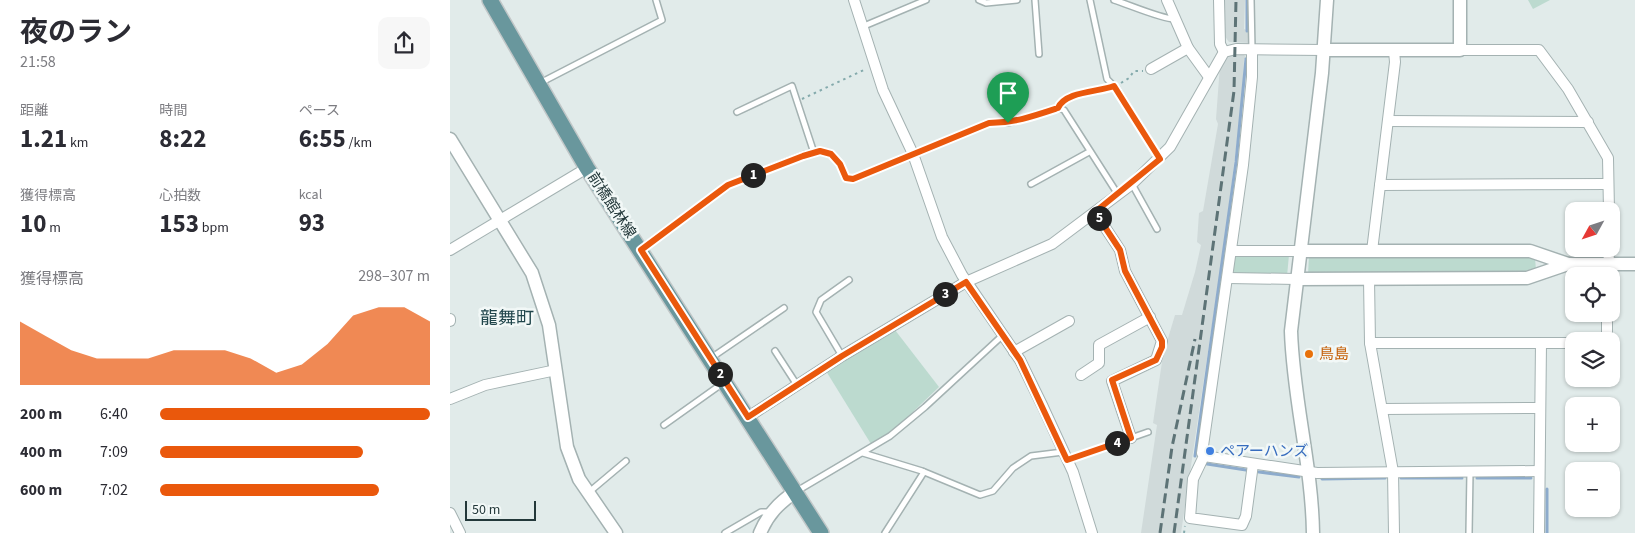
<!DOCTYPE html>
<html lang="ja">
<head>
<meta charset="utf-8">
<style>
  :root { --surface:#fff; --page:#f7f7f7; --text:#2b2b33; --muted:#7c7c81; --accent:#ea580c }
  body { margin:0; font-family:"Source Sans 3","Noto Sans JP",sans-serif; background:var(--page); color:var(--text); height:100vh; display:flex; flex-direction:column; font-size:19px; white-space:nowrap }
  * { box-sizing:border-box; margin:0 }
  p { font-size:16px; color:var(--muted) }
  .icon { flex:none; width:28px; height:28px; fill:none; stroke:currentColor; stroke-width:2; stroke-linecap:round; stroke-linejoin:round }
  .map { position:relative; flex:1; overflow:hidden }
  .drawer { display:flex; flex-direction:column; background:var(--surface); width:450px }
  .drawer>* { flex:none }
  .needle { width:32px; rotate:230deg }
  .tools { position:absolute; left:1115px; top:202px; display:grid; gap:10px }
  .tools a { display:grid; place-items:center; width:55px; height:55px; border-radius:10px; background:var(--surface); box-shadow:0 1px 4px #0004; font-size:25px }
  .scale { position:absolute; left:15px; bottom:12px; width:71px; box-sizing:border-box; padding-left:5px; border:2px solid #23383a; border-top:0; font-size:14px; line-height:18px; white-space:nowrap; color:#23383a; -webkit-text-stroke:4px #f2f8f7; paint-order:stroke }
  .pin { position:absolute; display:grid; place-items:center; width:42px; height:42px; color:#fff; margin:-51px -21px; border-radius:50% 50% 50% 0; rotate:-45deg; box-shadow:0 0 5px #0007 }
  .pin .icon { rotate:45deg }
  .km { position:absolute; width:25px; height:25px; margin:-12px; border-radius:50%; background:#222; color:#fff; font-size:14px; line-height:25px; text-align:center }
  .round { display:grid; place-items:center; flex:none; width:52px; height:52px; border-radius:10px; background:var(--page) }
  .overview { display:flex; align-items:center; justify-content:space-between; height:85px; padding:0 20px }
  h1 { font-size:28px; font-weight:700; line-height:38px }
  .stats { display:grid; grid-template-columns:repeat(3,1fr); gap:8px; height:85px; padding:5px 20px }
  .stats div { display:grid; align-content:center }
  .stats b { font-size:25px; font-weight:700 }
  .stats small { font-size:14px; font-weight:400 }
  .stats p { font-size:14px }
  .chart { height:140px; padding:10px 20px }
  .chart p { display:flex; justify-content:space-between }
  .chart svg { width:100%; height:90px; margin-top:5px; fill:var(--accent); opacity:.7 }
  ul { padding:0 20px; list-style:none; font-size:16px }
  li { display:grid; grid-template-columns:80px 60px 1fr; align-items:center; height:38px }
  li i { height:12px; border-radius:6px; background:var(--accent) }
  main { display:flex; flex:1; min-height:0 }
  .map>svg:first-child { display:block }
  .built { fill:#d0dada }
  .green { fill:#bcdacf }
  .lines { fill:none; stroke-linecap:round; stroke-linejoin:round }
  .stream { stroke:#8dabcc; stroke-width:3 }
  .service-casing { stroke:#a4b2b2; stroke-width:8 }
  .minor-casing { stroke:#a4b2b2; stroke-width:12 }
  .tertiary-casing { stroke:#a4b2b2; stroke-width:15 }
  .primary-casing { stroke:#c1c7c8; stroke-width:18 }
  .path { stroke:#84aaac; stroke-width:2; stroke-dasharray:2.5 4; stroke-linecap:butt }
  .service { stroke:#fff; stroke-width:5 }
  .minor { stroke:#fff; stroke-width:10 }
  .tertiary { stroke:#fff; stroke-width:12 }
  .primary { stroke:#69979d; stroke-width:15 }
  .rail { stroke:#5d7376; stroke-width:3; stroke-dasharray:10 5; stroke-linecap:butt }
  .route-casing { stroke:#fff; stroke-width:10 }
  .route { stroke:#ea580c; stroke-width:6 }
  .food-dot { fill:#e8710a; stroke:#f2f8f7; stroke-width:2 }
  .shop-dot { fill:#3f7fe0; stroke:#f2f8f7; stroke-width:2 }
  .labels { text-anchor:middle; stroke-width:5; stroke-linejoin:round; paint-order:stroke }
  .street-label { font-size:15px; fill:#23383a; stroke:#f2f8f7 }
  .food-label { font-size:15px; fill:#c56008; stroke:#f2f8f7; text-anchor:start }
  .shop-label { font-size:15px; fill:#366cbe; stroke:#f2f8f7; text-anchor:start }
  .quarter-label { font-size:18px; fill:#20454b; stroke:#f2f8f7 }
</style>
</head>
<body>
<main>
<section class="drawer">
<div class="overview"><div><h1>夜のラン</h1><p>21:58</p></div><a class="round"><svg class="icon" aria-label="share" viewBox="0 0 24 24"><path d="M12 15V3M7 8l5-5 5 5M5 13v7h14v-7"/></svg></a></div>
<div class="stats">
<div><p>距離</p><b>1.21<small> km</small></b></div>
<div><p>時間</p><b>8:22</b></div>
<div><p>ペース</p><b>6:55<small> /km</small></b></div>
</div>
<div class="stats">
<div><p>獲得標高</p><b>10<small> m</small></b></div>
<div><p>心拍数</p><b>153<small> bpm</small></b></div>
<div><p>kcal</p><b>93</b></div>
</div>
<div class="chart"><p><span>獲得標高</span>298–307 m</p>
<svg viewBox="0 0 160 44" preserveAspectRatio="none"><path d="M0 44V13L10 20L20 27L30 31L40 31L50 31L60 27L70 27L80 27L90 31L100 38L110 34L120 24L130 10L140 6L150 6L160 13V44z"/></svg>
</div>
<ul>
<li><b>200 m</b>6:40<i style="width:100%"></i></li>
<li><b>400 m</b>7:09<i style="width:75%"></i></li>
<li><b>600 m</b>7:02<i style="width:81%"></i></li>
</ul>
</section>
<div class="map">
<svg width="1185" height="533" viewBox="0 0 1185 533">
  <rect width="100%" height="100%" fill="#e1ebea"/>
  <g class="built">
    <polygon points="773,0 795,0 794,29 799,31 799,43 779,42 774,35"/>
    <polygon points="777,54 793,54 798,59 794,59 792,101 774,244 731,533 691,533 707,425 703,423 713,355 725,315 732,315 745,272 751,245 747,242 749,213 753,211 768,124 766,119 770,65"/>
  </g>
  <g class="green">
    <polygon points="1078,0 1100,0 1083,9"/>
    <polygon points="859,254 1065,254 1085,258 1086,270 1076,274 858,276"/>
    <polygon points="789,255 839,255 837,276 784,273 784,258"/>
    <polygon points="445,330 489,387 445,429 421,444 376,371"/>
  </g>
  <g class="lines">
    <g class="stream">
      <polyline points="797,31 797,0"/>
      <polyline points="745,456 786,162 796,59"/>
      <polyline points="757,464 796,470"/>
      <polyline points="809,472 849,477"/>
      <polyline points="951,478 1012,478"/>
      <polyline points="1027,478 1081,478"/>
      <polyline points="872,479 935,478"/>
      <polyline points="1097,533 1097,489"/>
    </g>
    <g class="service-casing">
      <g id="service">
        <polyline points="529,0 536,3 567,0"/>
        <polyline points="585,0 589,54"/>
        <polyline points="640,0 657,79 667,89 710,158"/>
        <path d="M 664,0 C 677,4 714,20 725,19"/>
        <polyline points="801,0 802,49"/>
        <polyline points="414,26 476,0"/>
        <polyline points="90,83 212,20 206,0"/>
        <polyline points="287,112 342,86 364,153"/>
        <polyline points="581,184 639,152"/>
        <polyline points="682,184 707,229"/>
        <polyline points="191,249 278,185 353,155 370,151 381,154 390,164 396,178 403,179 539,123 558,123 608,108 614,110 667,193"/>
        <polyline points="325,351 347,385"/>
        <polyline points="392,356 366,312 371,300 399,280"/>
        <polyline points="261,358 334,308"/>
        <polyline points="214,425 273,383"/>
        <polyline points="413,453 472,471 530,495 543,491 563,468 581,456 613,452"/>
        <polyline points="618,460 698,432"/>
        <polyline points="347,491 440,436 475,407 553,335"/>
        <polyline points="138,493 176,461"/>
        <polyline points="275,533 311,512 319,512"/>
        <polyline points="435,533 474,472"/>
        <polyline points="1019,533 1020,472"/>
      </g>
    </g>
    <g class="minor-casing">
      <g id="minor">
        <polyline points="404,0 433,90 463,154 492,237 512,275 570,360 593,407 623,472 642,533"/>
        <polyline points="717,0 738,48 759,77"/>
        <polyline points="769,0 770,44 774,52"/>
        <polyline points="802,50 802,77 793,165 752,453 754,456 743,479 740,518 792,525 796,516 803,464"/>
        <polyline points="1010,50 1089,50 1118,89 1158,158 1159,211"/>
        <polyline points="701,69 738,48"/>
        <polyline points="938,121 1138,122"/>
        <polyline points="930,185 1158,184"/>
        <polyline points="645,212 670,250 675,271 712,341 706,360 662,381 681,438"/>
        <polyline points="0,250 137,168"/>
        <polyline points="781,251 850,251"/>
        <polyline points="922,251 945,62 944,51"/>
        <polyline points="1158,276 1159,249"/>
        <polyline points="778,278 846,279"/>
        <polyline points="919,279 920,343 943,472 944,533"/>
        <polyline points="0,319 0,321"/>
        <polyline points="1150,341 1157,338 1157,314"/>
        <polyline points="920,343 1124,343"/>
        <polyline points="564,352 619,321"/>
        <polyline points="631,375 649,363 649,345 700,317"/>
        <polyline points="0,399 35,385 106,370"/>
        <polyline points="933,409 1090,408"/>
        <polyline points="298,417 392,356 516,282 602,244 682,184 720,147 774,52 786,49 874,50"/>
        <polyline points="754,456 867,473 1089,471"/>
        <polyline points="0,513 10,533"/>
        <polyline points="1089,533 1091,343"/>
      </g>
    </g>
    <g class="tertiary-casing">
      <g id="tertiary">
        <polyline points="874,50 1010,50 1010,0"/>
        <polyline points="0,139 82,273 99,325 117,447 129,479 166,533"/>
        <polyline points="850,251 1080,251 1118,264"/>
        <polyline points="846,279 1077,278 1118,264 1185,264"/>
        <path d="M 310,533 C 318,514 329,503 346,491"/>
        <path d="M 863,533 C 862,465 843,399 841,331 L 872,73 L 877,0"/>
      </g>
    </g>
    <g class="primary-casing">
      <polyline id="primary" points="40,0 137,168 371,533"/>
    </g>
    <g class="path">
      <polyline points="671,83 679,78 684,71 693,71"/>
      <polyline points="352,99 416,69"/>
      <polyline points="614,102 629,95 657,89"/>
      <polyline points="734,533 735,526"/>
    </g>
    <use href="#service" class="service"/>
    <use href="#minor" class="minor"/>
    <use href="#tertiary" class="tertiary"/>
    <use href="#primary" class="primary"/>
    <g class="rail">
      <polyline points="710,533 722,447 745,339"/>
      <polyline points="724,533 784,91 786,0"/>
    </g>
  </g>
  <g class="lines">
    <g class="route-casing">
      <path id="route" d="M 664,86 L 710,159 L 645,212 L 670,250 L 675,271 L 712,341 L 712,347 L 706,360 L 662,380 L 681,438 L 617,460 L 570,360 L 516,282 L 392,356 L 298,417 L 191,250 L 278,185 L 353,156 L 370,151 L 381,154 L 390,164 L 396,178 L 403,179 L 539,123 C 564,123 584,116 608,108 C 615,91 649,92 664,86 Z"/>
    </g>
    <use href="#route" class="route"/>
  </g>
  <circle class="food-dot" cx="859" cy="354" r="5"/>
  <circle class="shop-dot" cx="760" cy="451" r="5"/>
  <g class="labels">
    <g class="street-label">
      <text transform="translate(162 205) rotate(57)" y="5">前橋館林線</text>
    </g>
    <g class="food-label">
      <text x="869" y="359">鳥島</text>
    </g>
    <g class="shop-label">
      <text x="770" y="456">ペアーハンズ</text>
    </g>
    <g class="quarter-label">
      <text x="57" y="324">龍舞町</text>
    </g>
  </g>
</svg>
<div class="tools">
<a><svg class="needle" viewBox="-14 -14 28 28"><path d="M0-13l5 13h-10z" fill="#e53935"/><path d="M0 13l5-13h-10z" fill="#7c7c81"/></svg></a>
<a><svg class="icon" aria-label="locate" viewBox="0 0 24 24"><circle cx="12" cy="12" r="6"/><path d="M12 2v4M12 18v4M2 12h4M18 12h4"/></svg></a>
<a><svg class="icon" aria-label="layers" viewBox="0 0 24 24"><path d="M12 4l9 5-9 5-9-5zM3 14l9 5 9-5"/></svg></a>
<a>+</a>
<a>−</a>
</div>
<div class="scale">50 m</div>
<div class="pin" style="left:558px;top:123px;background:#1e9e55"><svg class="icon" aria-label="arrive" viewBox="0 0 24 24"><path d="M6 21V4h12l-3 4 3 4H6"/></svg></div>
<b class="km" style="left:303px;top:175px">1</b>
<b class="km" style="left:270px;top:374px">2</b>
<b class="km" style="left:495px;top:294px">3</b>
<b class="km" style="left:667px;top:443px">4</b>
<b class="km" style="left:649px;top:218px">5</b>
</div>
</main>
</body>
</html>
